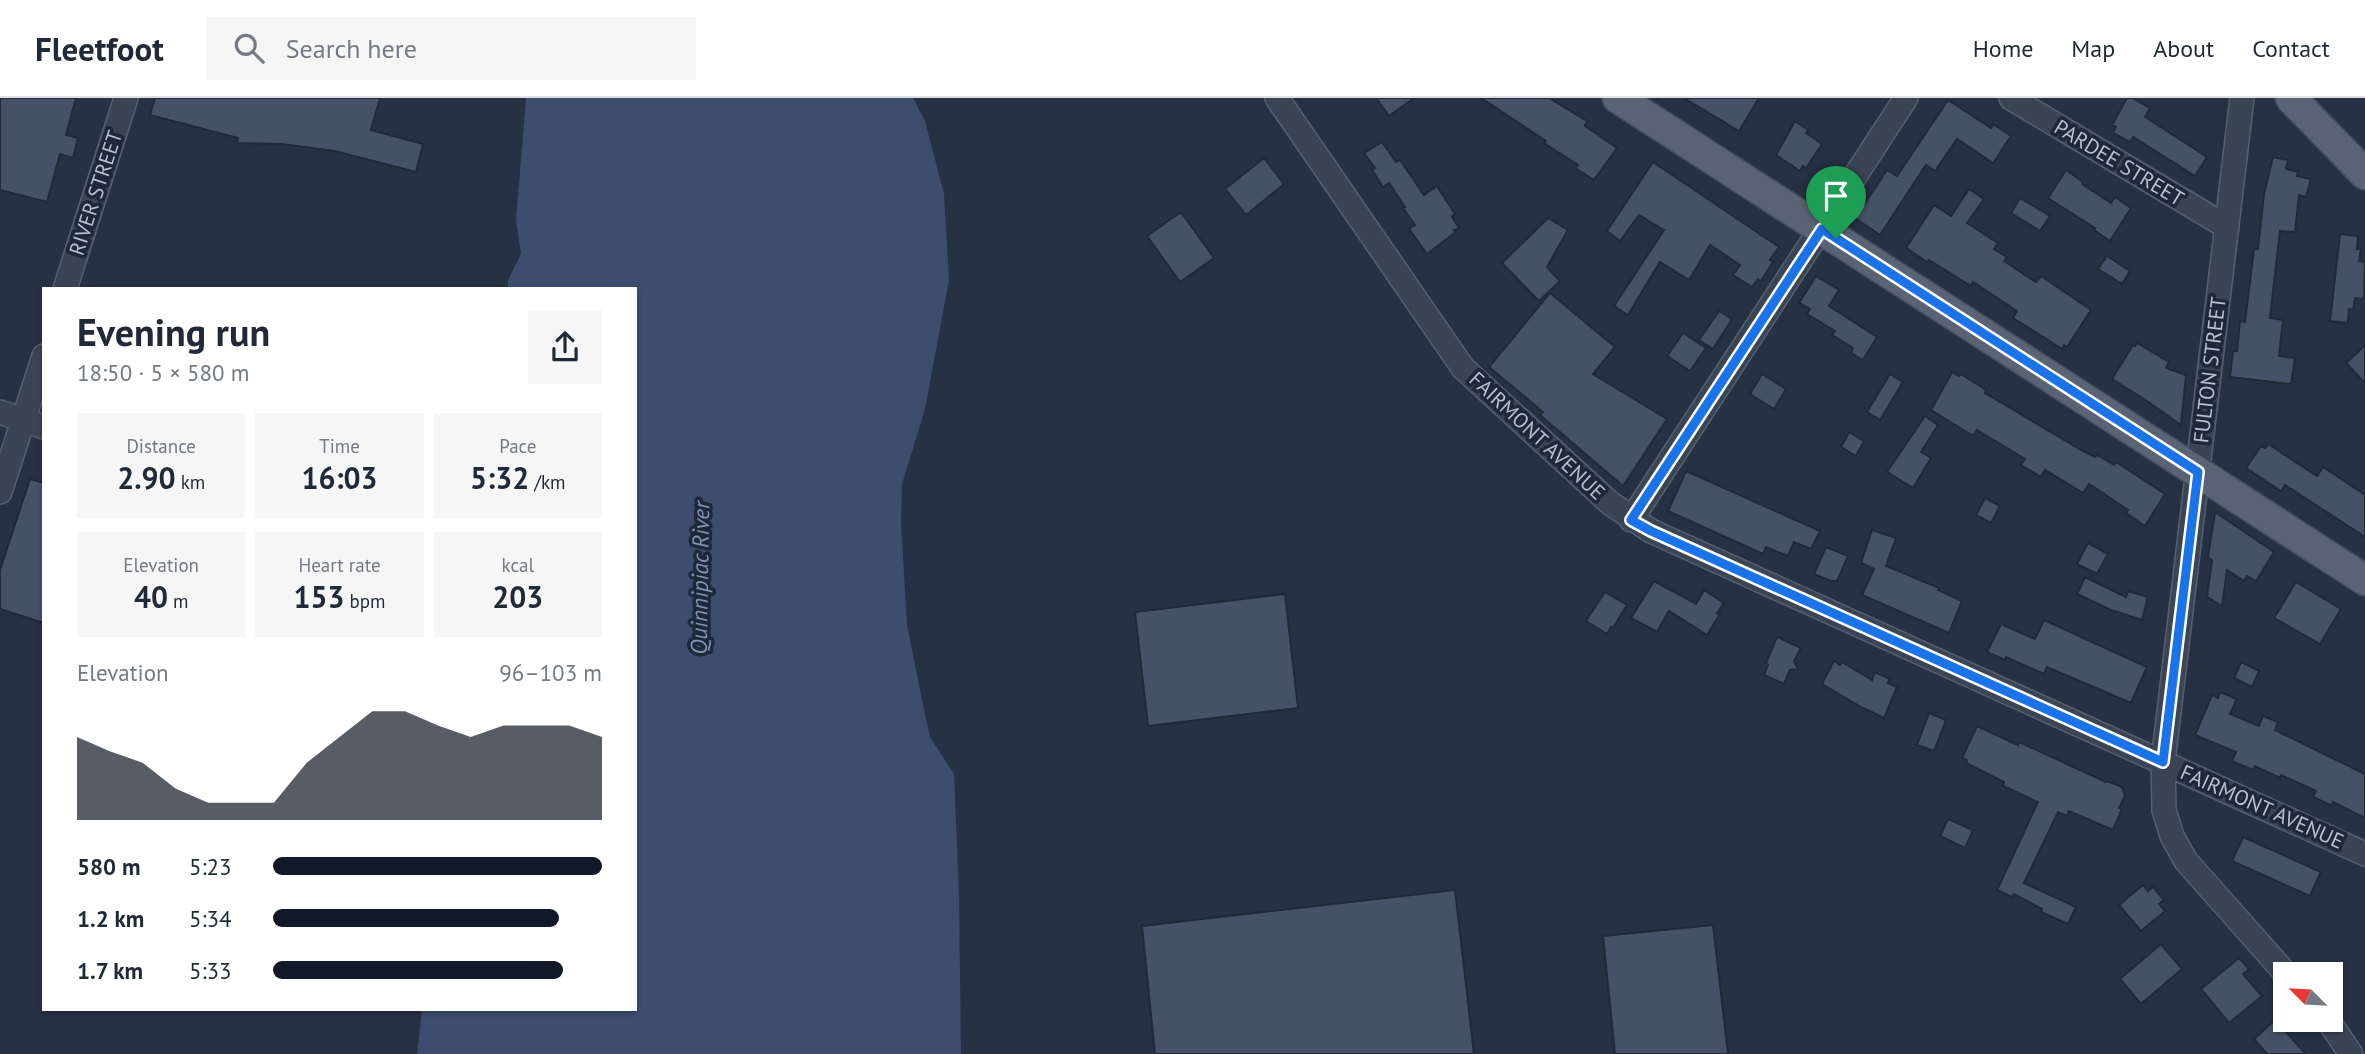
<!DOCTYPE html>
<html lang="en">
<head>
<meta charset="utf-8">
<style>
  :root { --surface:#fff; --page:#f6f6f7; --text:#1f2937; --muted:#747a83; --line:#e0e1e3; --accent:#111827 }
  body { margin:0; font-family:"PT Sans",sans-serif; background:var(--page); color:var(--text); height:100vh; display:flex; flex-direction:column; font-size:26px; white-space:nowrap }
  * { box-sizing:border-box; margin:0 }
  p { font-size:23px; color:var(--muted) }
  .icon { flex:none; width:38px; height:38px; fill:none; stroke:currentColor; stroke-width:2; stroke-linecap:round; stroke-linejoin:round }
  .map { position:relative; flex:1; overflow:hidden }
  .details { position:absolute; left:42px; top:189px; width:595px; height:724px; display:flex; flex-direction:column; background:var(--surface); border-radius:0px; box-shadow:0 2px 5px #0004 }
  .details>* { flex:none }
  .needle { width:46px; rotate:294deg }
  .buttons { position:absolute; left:2273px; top:864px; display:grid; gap:14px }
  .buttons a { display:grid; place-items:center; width:70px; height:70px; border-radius:0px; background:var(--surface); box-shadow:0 2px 5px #0004; font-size:35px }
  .pin { position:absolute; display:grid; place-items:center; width:60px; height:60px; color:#fff; margin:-72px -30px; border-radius:50% 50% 50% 0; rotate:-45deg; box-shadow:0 0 7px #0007 }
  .pin .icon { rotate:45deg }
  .round { display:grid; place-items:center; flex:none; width:74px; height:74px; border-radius:0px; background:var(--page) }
  .overview { display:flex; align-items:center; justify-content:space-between; height:119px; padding:0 35px }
  h1 { font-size:38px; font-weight:600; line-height:52px }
  .stats { display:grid; grid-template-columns:repeat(3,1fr); gap:10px; height:119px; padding:7px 35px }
  .stats div { display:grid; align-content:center; border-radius:0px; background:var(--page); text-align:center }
  .stats b { font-size:30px; font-weight:600 }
  .stats small { font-size:19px; font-weight:400 }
  .stats p { font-size:19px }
  .chart { height:196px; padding:14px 35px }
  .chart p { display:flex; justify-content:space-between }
  .chart svg { width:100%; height:126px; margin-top:7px; fill:var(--accent); opacity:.7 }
  ul { padding:0 35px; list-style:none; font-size:23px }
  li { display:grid; grid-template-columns:112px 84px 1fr; align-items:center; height:52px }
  li i { height:18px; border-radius:9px; background:var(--accent) }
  header { display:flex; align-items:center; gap:42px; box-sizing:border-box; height:98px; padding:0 35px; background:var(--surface); border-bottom:2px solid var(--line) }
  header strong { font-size:33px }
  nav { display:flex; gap:38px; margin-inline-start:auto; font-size:24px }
  .search { width:490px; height:63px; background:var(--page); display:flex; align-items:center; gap:18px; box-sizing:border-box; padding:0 24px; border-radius:0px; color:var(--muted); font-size:26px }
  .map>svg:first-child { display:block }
  .water { fill:#3c4d6d }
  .building { fill:#455166; stroke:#212a3b; stroke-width:2 }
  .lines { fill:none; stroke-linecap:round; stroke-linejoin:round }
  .minor-casing { stroke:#565f6e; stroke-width:26 }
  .major-casing { stroke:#444d5d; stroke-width:33 }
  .minor { stroke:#3b4453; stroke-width:23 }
  .major { stroke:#596373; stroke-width:30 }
  .route-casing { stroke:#fff; stroke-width:14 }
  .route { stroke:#1a73e8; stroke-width:9 }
  .labels { text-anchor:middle; stroke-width:7; stroke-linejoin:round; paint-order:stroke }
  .street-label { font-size:21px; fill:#b8bfcd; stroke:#1f2839 }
  .water-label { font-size:23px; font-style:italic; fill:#7f93b4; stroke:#1f2839 }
</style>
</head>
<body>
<header>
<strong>Fleetfoot</strong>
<div class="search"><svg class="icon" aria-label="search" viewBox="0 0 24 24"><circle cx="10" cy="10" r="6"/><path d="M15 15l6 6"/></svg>Search here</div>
<nav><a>Home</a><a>Map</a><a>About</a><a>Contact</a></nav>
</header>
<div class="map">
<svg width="2365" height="956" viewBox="0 0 2365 956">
  <rect width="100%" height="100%" fill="#263144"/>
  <polygon class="water" points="526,0 913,0 925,23 944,96 949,182 925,311 902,386 901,425 907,527 922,602 930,639 954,676 959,797 961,956 417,956 422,912 635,912 635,191 508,191 508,182 521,156 516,122"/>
  <g class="building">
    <polygon points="0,0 76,0 66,37 78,40 73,60 60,56 47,104 0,92"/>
    <polygon points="155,0 380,0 371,32 423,46 416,74 335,53 282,46 237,45 238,40 150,17"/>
    <polygon points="1376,0 1414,0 1389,18"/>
    <polygon points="1481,0 1549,0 1587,23 1585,28 1617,50 1594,82 1575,70 1578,67 1544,45 1546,43"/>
    <polygon points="1684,0 1759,0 1739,33"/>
    <polygon points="2127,0 2132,0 2150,10 2145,19 2207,59 2195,78 2133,39 2130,44 2113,35 2116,29 2112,27"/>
    <polygon points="1948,2 1991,30 1993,26 2011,38 1993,65 1957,41 1935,73 1926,67 1880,137 1855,120 1887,72 1897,78"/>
    <polygon points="1795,23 1808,32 1806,35 1822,46 1806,70 1803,68 1800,73 1776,57"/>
    <polygon points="1382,44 1396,64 1400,62 1424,97 1437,88 1455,116 1452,119 1459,130 1454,132 1456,134 1427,156 1409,131 1415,127 1403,110 1405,109 1389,85 1383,89 1372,72 1375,70 1364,55"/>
    <polygon points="2273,59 2288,62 2286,71 2298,74 2297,78 2311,81 2306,99 2299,97 2295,134 2280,133 2270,220 2283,222 2279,258 2295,260 2291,286 2230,279 2233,253 2237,253 2240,223 2245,224 2254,151 2258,151 2264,96"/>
    <polygon points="1264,60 1284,86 1246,117 1225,91"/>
    <polygon points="1653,64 1779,149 1770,162 1773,164 1761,183 1758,181 1752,189 1733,177 1740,167 1710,147 1689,182 1660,164 1628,217 1614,208 1664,132 1639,117 1620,143 1607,133"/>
    <polygon points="2066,72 2083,84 2082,86 2111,105 2115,99 2131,110 2110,143 2094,132 2095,130 2048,100"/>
    <polygon points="1969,91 1984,101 1967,125 1998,145 1994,151 2007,159 2004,163 2036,184 2041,178 2091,212 2067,249 2064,247 2062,251 2013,220 2017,213 1973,184 1971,188 1929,162 1927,164 1906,150 1934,107 1951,118"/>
    <polygon points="2020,100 2050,118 2040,133 2011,115"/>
    <polygon points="1181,114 1214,160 1180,184 1147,138"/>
    <polygon points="1548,120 1568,132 1547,169 1560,183 1539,203 1502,165"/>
    <polygon points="2340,136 2358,138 2357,151 2361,151 2359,163 2365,164 2364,201 2355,200 2353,212 2349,211 2348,225 2330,223"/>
    <polygon points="2107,158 2130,173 2122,186 2098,171"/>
    <polygon points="1816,178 1839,192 1829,208 1877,239 1863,262 1851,255 1853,250 1832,237 1835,233 1807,216 1810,211 1799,205"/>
    <polygon points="1550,195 1615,249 1593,276 1667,321 1623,388 1540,317 1543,314 1489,269"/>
    <polygon points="1719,213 1732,221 1713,251 1699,242"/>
    <polygon points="1683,235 1706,250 1690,273 1667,258"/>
    <polygon points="2137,245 2169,264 2166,270 2186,277 2181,327 2144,301 2112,281 2133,247 2135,248"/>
    <polygon points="2365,247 2365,285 2346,265"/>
    <polygon points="1952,274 1959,278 1961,276 1986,292 1985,295 2083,353 2095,359 2097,357 2114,367 2116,364 2165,396 2145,428 2126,415 2128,412 2089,386 2083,395 2045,372 2041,379 2021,367 2025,361 1977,332 1973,338 1931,312"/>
    <polygon points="1762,276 1786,291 1774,311 1750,296"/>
    <polygon points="1890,276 1903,284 1880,322 1867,314"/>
    <polygon points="1925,318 1938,327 1921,354 1931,360 1913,390 1887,374"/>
    <polygon points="1849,334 1864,343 1856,358 1841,349"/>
    <polygon points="2268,346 2317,378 2323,369 2365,397 2365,439 2285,387 2281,393 2246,370 2261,348 2265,350"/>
    <polygon points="1686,373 1820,433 1811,451 1794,444 1788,458 1766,449 1763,456 1668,413"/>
    <polygon points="30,381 44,385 44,525 0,511 0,472"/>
    <polygon points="1985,400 2000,408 1991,425 1976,417"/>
    <polygon points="2215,414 2274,454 2256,483 2247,478 2244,483 2227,472 2222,508 2207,499 2212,462 2208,459"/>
    <polygon points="1872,432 1896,440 1886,468 1939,490 1938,492 1962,503 1949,535 1862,497 1874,471 1861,465"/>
    <polygon points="2088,445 2108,456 2097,476 2077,466"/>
    <polygon points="1826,449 1848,458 1837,483 1831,483 1814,476"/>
    <polygon points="2085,479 2126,499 2128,493 2148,499 2142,522 2111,512 2077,496"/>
    <polygon points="1654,483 1696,506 1704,492 1724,505 1717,515 1720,516 1707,537 1669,513 1657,534 1631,520"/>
    <polygon points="2296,484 2341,511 2320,546 2274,520"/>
    <polygon points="1605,494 1627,507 1613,530 1611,529 1607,536 1586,523"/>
    <polygon points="1285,496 1298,610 1148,628 1135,514"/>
    <polygon points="2044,522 2147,569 2131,605 2047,569 2044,576 2006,559 2005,562 1987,554 2001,526 2035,541"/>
    <polygon points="1777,539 1801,550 1794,563 1798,571 1790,572 1784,586 1764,577 1768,567 1766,565"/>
    <polygon points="1834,563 1840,567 1842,564 1872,582 1875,574 1890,581 1888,585 1897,589 1884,620 1861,609 1822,586"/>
    <polygon points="2241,564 2259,573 2252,589 2234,580"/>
    <polygon points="2220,594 2237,601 2230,616 2259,628 2263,618 2278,624 2275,632 2365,676 2365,720 2333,704 2332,708 2313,699 2316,693 2281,677 2280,680 2255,668 2253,672 2232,663 2236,654 2195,637 2212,597 2218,600"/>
    <polygon points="1929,615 1946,622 1934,653 1917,647"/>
    <polygon points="1977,628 2018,647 2019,644 2106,684 2107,683 2122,689 2125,698 2119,710 2122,711 2113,732 2069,713 2067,718 2058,714 2024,785 2076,809 2068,826 2041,814 2042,811 2014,796 2012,799 1997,792 2038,704 2003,688 2004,684 1966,665 1967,662 1962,660"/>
    <polygon points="1948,721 1973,732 1965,750 1940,738"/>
    <polygon points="2243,739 2321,774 2310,798 2232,763"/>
    <polygon points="2143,787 2148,793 2153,789 2164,802 2159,806 2165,813 2141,833 2119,807"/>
    <polygon points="1455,792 1474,956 1155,956 1142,828"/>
    <polygon points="1713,827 1728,956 1615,956 1603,838"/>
    <polygon points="2161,846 2182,871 2141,906 2120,881"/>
    <polygon points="2239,860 2249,871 2243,876 2262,898 2229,925 2201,891"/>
    <polygon points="2275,922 2306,956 2267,956 2254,941"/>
  </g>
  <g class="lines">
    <g class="minor-casing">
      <g id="minor">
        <polyline points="1277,0 1463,270 1610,405 1651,433 2365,756"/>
        <polyline points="2011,0 2227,129"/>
        <polyline points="2242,0 2163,664 2164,712 2172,738 2186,763 2287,877"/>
        <polyline points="65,191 126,0"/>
        <polyline points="0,314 44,329"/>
        <polyline points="0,394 44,258"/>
        <polyline points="1631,422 1906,0"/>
        <polyline points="2328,922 2351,956"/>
      </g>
    </g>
    <g class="major-casing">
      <g id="major">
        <polyline points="1618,0 2365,482"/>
        <polyline points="2291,0 2365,76"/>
      </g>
    </g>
    <use href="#minor" class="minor"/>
    <use href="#major" class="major"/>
  </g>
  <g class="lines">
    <g class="route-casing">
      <polygon id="route" points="1822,131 2198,374 2163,664 1651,433 1631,422"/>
    </g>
    <use href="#route" class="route"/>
  </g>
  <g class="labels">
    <g class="street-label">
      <text transform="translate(2119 65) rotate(31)" y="7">PARDEE STREET</text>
      <text transform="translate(96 95) rotate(-72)" y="7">RIVER STREET</text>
      <text transform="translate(2210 272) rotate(-83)" y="7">FULTON STREET</text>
      <text transform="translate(1537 338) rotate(43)" y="7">FAIRMONT AVENUE</text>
      <text transform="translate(2262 709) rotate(24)" y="7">FAIRMONT AVENUE</text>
    </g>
    <g class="water-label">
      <text transform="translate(700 480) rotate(-89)" y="8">Quinnipiac River</text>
    </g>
  </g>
</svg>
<div class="buttons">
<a><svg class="needle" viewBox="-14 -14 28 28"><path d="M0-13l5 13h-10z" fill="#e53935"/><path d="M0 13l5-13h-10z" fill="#747a83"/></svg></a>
</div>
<div class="pin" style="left:1836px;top:140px;background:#1e9e55"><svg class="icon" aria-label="arrive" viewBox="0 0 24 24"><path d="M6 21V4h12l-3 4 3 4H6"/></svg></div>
<section class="details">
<div class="overview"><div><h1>Evening run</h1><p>18:50 · 5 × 580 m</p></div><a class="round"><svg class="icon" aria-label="share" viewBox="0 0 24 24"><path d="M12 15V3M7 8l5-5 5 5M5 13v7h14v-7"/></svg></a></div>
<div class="stats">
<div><p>Distance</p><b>2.90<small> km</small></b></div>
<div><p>Time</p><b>16:03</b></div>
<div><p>Pace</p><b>5:32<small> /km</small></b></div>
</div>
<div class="stats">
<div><p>Elevation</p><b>40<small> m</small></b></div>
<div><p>Heart rate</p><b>153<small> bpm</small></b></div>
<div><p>kcal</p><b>203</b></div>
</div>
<div class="chart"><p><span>Elevation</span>96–103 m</p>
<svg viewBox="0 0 160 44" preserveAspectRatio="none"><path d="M0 44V15L10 20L20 24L30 33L40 38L50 38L60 38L70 24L80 15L90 6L100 6L110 11L120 15L130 11L140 11L150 11L160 15V44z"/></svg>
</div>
<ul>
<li><b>580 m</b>5:23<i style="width:100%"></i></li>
<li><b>1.2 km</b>5:34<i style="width:87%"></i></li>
<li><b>1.7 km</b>5:33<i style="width:88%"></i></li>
</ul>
</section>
</div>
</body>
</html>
